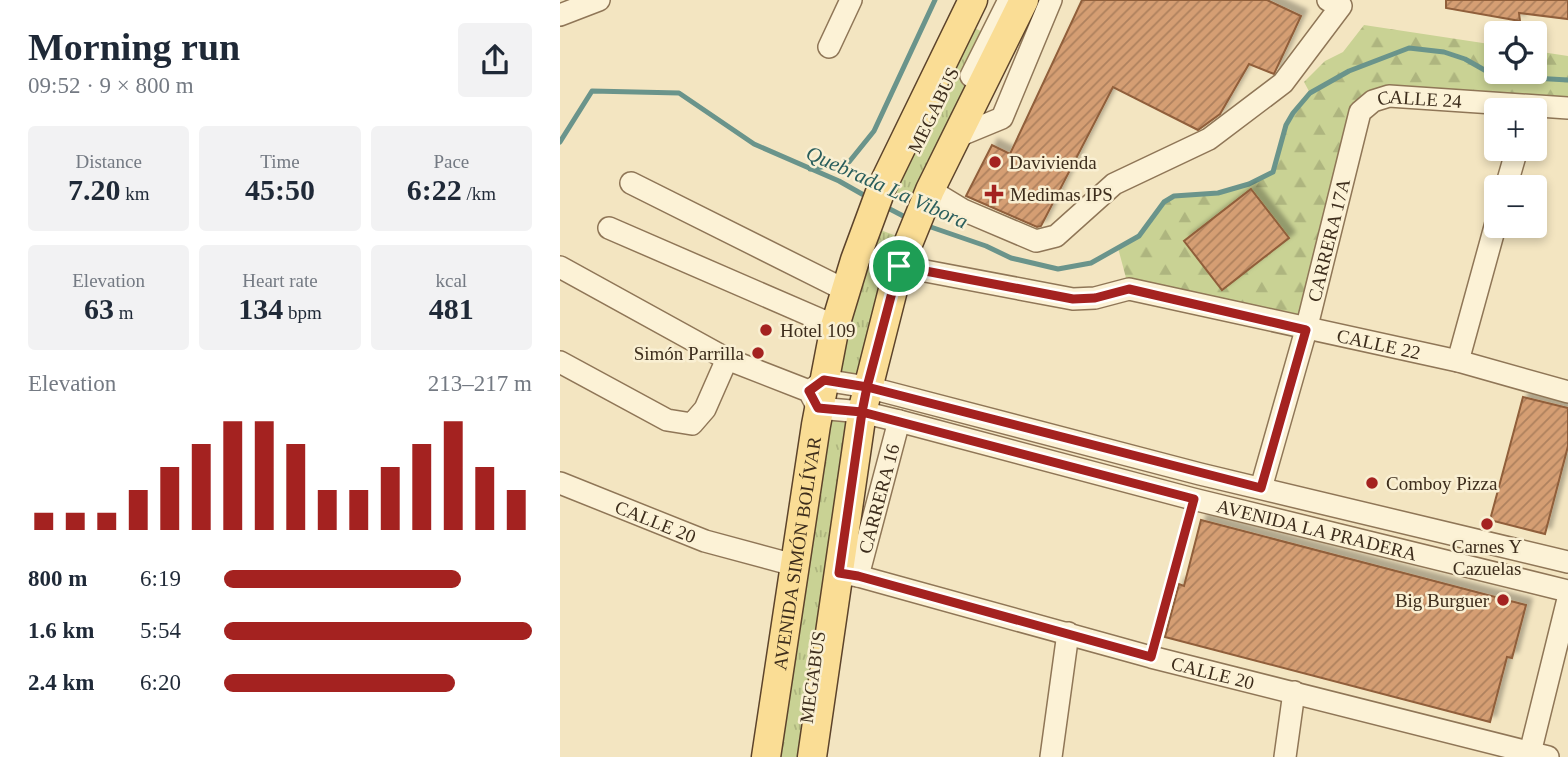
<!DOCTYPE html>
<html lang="en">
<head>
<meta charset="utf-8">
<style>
  :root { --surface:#fff; --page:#f2f2f3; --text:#1f2937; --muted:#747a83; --accent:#a42220 }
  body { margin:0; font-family:Georgia,serif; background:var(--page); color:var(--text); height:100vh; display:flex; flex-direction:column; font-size:26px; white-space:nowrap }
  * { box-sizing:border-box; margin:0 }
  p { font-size:23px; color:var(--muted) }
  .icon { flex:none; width:38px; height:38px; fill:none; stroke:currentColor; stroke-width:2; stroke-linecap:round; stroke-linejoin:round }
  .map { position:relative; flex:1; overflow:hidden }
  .sheet { display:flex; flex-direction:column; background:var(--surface); width:560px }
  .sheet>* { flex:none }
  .controls { position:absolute; left:924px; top:21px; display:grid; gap:14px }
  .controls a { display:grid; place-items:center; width:63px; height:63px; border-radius:7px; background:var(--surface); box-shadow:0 4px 10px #0003; font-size:35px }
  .pin { position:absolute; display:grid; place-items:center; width:60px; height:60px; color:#fff; margin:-30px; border:4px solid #fff; border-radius:50%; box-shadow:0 2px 7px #0007 }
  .round { display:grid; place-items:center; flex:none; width:74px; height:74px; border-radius:7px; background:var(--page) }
  .head { display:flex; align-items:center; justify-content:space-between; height:119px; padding:0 28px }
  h1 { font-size:38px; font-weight:700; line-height:52px }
  .metrics { display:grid; grid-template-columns:repeat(3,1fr); gap:10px; height:119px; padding:7px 28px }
  .metrics div { display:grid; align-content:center; border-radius:7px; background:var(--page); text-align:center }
  .metrics b { font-size:30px; font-weight:700 }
  .metrics small { font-size:19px; font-weight:400 }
  .metrics p { font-size:19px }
  .chart { height:196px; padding:14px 28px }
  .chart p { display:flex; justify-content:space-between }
  .chart svg { width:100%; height:126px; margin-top:7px; stroke:var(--accent); stroke-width:6 }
  ul { padding:0 28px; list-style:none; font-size:23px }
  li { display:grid; grid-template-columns:112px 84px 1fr; align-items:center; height:52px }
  li i { height:18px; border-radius:9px; background:var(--accent) }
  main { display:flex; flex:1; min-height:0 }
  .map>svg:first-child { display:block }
  .grass { fill:url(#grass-tufts) }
  .forest { fill:url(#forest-firs) }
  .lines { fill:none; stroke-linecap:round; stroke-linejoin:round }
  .stream { stroke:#6a948b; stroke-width:5 }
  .building { fill:url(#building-hatch); stroke:#905e3a; stroke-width:2; filter:url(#shadow) }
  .minor-casing { stroke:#8f7657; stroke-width:24 }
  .major-casing { stroke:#5c432b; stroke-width:31 }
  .path { stroke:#8f7657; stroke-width:3.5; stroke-dasharray:5 3.5; stroke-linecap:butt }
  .minor { stroke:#fcf2d6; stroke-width:21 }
  .major { stroke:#fadd95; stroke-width:28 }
  .route-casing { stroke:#fff; stroke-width:14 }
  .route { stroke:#a42220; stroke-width:9 }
  .poi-dot { fill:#a42220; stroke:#f9efd2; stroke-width:2.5 }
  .labels { text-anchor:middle; stroke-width:5; stroke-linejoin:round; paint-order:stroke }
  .street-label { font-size:19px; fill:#3d2d1c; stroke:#f9efd2 }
  .poi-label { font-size:19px; fill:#3d2d1c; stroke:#f9efd2; text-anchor:start }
  .water-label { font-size:21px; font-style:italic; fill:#2a5e5c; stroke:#f9efd2 }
</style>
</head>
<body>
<main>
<section class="sheet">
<div class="head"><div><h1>Morning run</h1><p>09:52 · 9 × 800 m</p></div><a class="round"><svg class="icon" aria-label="share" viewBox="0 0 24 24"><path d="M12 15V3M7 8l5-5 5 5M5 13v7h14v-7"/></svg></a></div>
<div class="metrics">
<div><p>Distance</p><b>7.20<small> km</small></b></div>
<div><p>Time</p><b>45:50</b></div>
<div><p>Pace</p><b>6:22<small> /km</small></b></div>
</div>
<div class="metrics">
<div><p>Elevation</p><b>63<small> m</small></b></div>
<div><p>Heart rate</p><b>134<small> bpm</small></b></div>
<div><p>kcal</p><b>481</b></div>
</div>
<div class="chart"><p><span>Elevation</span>213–217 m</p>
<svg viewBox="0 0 160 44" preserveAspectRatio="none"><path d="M5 44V38M15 44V38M25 44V38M35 44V30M45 44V22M55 44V14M65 44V6M75 44V6M85 44V14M95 44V30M105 44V30M115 44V22M125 44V14M135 44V6M145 44V22M155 44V30"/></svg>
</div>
<ul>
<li><b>800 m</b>6:19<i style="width:77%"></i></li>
<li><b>1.6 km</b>5:54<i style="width:100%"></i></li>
<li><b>2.4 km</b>6:20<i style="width:75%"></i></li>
</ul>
</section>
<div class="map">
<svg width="1008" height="757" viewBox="0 0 1008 757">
  <defs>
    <pattern id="grass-tufts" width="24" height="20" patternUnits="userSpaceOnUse" patternTransform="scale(1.75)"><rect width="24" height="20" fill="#c9d294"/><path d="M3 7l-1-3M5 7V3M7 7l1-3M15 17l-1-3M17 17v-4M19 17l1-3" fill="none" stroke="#aeb57f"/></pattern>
    <pattern id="forest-firs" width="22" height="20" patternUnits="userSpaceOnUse" patternTransform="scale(1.75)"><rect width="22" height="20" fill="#c9d294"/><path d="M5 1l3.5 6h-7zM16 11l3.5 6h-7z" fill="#aeb57f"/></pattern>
    <pattern id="building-hatch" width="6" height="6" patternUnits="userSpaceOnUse" patternTransform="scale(1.75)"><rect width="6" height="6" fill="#d59e73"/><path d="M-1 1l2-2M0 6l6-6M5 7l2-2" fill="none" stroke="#ae815e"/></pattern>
    <filter id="shadow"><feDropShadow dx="6" dy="-6" stdDeviation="2" flood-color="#0004"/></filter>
  </defs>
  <rect width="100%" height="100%" fill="#f3e5c1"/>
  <g class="grass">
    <polygon points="413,27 430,36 353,201 333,192"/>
    <polygon points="318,229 339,237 298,386 274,382"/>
    <polygon points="270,409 292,411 240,757 218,757"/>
  </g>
  <polygon class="forest" points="804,25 936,45 936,72 975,72 975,51 1008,56 1008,108 813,101 746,330 569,289 558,248 579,236 604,202 614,196 658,193 689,184 713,172 726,125 733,113 750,93 744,82 765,61 783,52"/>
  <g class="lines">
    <g class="stream">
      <polyline points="0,142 32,91 119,93 194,144 279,181 309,198"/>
      <polyline points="250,169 289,162 314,131 375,0"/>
      <polyline points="324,206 349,219"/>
      <polyline points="365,225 426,246 451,258 498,269 531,263 579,236 604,202 614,196 658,193 689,184 713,172 726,125 733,113 750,93 789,71 849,48 884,52 905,59 928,72 955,77 1008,80"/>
    </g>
  </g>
  <g class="building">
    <polygon points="522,0 707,0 741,16 714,74 689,64 660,114 638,130 553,87 481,226 477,227 406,196 432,145 450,154"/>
    <polygon points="886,0 1008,0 1008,19 959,13 960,21 886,8"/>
    <polygon points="691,189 729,238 662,290 624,241"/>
    <polygon points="963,397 1008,408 1008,446 985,534 930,520"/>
    <polygon points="641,520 966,605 952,658 947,657 930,722 605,637 619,584 624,586"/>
  </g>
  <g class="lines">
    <g class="minor-casing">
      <g id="minor">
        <polyline points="0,15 39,0"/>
        <polyline points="269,47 291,0"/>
        <polyline points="411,76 448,2"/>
        <polyline points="396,137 442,118 491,0"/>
        <polyline points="71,183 285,290"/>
        <polyline points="946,187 957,149"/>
        <polyline points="370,190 403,210 476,241 496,236 554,184 649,139 723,83 781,6 768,0"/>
        <polyline points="49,228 275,326"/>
        <path id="s1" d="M 339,266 L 513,299 L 535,298 L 569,289 L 898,361 L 1008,392"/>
        <path id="s2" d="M 0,267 L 167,359 L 249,391 L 258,408 L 302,412 L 339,421 L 633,499 L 1008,591"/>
        <polyline points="898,361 936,223"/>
        <polyline points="0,362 107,420 132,424 145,409 167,359"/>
        <polyline points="254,388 264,380 307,387 640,474 1008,562"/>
        <path id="s3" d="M 0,483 L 145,541 L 234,565"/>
        <path id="s4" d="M 701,488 L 746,330 L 800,112 L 813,101 L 829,96 L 1008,108"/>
        <path id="s5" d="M 279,573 L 298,576 L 591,657 L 988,757"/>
        <path id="s6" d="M 298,576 L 339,421"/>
        <polyline points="491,757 508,633"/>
        <polyline points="725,757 734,692"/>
        <polyline points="969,757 1008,599"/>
      </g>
    </g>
    <g class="major-casing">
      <g id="major">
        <path id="s7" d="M 206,757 L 256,425 L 275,326 L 295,260 L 322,187 L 413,0"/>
        <polyline points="252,757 302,412 339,266 370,190 464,0"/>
      </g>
    </g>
    <polyline class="path" points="596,638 629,517"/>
    <use href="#minor" class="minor"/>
    <use href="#major" class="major"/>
  </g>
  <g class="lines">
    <g class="route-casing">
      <polyline id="route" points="339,266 307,387 264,380 249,391 258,408 302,412 279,573 298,576 591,657 634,499 302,412 307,387 701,488 746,330 569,289 535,298 513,299 339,266"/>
    </g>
    <use href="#route" class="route"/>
  </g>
  <g class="poi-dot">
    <circle cx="435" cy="162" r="7"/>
    <path d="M430.5 183.5h7v7h7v7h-7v7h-7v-7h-7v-7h7z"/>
    <circle cx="206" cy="330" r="7"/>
    <circle cx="198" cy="353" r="7"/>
    <circle cx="812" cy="483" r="7"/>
    <circle cx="927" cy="524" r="7"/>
    <circle cx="943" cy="600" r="7"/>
  </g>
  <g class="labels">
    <g class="street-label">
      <text dy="7" stroke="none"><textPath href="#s4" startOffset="453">CALLE 24</textPath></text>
      <text transform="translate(373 110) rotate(-64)" y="7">MEGABUS</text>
      <text dy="7" stroke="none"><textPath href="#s4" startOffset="257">CARRERA 17A</textPath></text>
      <text dy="7" stroke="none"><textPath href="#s1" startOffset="490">CALLE 22</textPath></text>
      <text dy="7" stroke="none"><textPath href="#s6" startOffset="80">CARRERA 16</textPath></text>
      <text dy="7" stroke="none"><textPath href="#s3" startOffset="103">CALLE 20</textPath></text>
      <text dy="7" stroke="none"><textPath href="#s2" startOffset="812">AVENIDA LA PRADERA</textPath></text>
      <text dy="7" stroke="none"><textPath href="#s7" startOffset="206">AVENIDA SIMÓN BOLÍVAR</textPath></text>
      <text dy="7" stroke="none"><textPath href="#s5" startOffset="387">CALLE 20</textPath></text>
      <text transform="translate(252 677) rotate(-82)" y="7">MEGABUS</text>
    </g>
    <g class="poi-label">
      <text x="449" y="169">Davivienda</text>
      <text x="450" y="201">Medimas IPS</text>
      <text x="220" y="337">Hotel 109</text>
      <text x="184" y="360" text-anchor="end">Simón Parrilla</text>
      <text x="826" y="490">Comboy Pizza</text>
      <text x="927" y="553" text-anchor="middle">Carnes Y<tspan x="927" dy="22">Cazuelas</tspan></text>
      <text x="929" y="607" text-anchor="end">Big Burguer</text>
    </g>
    <g class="water-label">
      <text transform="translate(327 187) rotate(24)" y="7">Quebrada La Vibora</text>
    </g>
  </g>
</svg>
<div class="controls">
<a><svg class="icon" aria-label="locate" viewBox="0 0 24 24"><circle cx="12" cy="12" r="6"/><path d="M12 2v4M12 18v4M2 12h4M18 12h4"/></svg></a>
<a>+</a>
<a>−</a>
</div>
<div class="pin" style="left:339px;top:266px;background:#1e9e55"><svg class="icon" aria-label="arrive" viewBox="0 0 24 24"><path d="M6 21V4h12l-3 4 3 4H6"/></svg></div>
</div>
</main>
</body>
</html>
